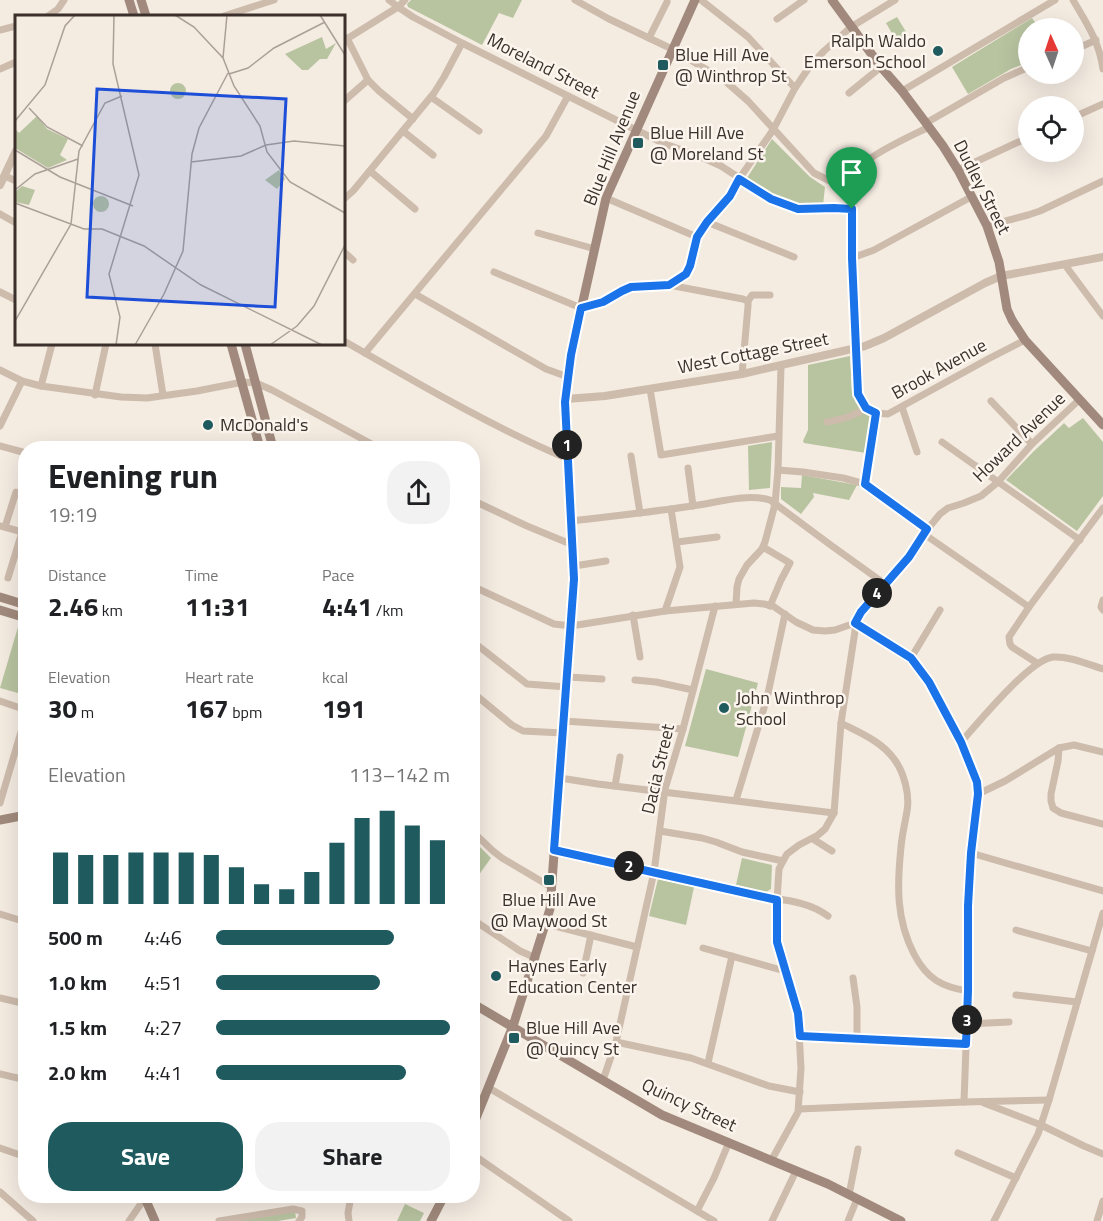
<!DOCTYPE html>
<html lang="en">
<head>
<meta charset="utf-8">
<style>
  :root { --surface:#fff; --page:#f2f2f2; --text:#202124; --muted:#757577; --accent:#1f5a5e }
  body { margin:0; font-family:"Titillium Web",sans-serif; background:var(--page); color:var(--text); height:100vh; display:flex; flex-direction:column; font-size:22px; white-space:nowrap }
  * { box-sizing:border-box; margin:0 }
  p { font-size:20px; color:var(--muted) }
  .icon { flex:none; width:33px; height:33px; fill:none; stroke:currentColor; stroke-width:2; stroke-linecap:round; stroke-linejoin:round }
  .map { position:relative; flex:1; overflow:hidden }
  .panel { position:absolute; left:18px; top:441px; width:462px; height:762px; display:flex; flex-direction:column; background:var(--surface); border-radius:24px; box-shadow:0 6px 24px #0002 }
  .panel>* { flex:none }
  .needle { width:39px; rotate:357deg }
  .fabs { position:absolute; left:1018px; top:18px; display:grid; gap:12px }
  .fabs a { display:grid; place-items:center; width:66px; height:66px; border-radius:50%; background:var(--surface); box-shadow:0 6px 24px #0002; font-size:30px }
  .pin { position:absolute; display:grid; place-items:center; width:51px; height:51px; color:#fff; margin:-62px -26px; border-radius:50% 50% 50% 0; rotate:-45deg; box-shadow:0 0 6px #0007 }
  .pin .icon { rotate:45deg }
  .km { position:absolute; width:30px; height:30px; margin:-15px; border-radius:50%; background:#222; color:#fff; font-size:16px; line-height:30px; text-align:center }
  .round { display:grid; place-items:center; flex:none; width:63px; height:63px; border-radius:24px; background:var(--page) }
  .headline { display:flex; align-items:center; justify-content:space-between; height:102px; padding:0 30px }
  h1 { font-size:33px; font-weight:700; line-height:45px }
  .stats { display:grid; grid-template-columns:repeat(3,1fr); gap:9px; height:102px; padding:6px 30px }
  .stats div { display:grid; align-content:center }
  .stats b { font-size:26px; font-weight:700 }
  .stats small { font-size:16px; font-weight:400 }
  .stats p { font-size:16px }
  .chart { height:168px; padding:12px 30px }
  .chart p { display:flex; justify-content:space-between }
  .chart svg { width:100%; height:108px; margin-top:6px; stroke:var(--accent); stroke-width:6 }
  .primary-button { display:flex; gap:12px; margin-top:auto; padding:12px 30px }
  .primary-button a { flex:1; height:69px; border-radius:24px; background:var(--accent); color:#fff; font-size:24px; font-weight:700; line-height:69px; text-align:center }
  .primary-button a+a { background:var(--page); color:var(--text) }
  ul { padding:0 30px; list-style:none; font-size:20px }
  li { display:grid; grid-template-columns:96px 72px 1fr; align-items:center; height:45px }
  li i { height:15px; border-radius:8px; background:var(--accent) }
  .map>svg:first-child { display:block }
  .green { fill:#b8c4a0 }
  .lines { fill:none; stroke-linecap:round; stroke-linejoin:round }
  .minor { stroke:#cdbbac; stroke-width:7 }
  .tertiary { stroke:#cdbbac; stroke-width:8 }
  .secondary { stroke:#a18a7d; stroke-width:9 }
  .route-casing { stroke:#fff; stroke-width:12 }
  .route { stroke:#1a73e8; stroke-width:8 }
  .poi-dot { fill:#1f5a5e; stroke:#fbf5ee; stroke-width:2 }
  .labels { text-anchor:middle; stroke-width:5; stroke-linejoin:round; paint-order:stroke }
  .poi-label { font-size:18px; fill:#3b302b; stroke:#fbf5ee; text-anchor:start }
  .street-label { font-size:18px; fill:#3b302b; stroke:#fbf5ee }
  .inset-road { fill:none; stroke:#aaa098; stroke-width:1.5 }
  .view { fill:#1d4ed8; fill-opacity:0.15; stroke:#1d4ed8; stroke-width:3 }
  .inset-edge { fill:none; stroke:#3b302b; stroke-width:3 }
</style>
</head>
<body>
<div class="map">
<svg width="1103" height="1221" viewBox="0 0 1103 1221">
  <rect width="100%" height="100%" fill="#f4ebe1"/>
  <g class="green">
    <polygon points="411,0 522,0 513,18 499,13 482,45 408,7 407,4"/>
    <polygon points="897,17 908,35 897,42 886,23"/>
    <polygon points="1032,18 1039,28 1029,28 1029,62 1011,69 968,94 952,67"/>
    <polygon points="772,139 810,177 825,187 823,205 791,204 747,178"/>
    <polygon points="850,356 852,392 856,403 872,418 866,453 804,443 803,441 808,430 808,365"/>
    <polygon points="1083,418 1103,442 1103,496 1077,531 1006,480 1034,451 1061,426 1064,423 1069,428"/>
    <polygon points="772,442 770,488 749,490 748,446"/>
    <polygon points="802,475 857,485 849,500 813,493 814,497 801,514 781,499 781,487 801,488"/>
    <polygon points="18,627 25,629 25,695 0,688"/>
    <polygon points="706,669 758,683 738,757 685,746"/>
    <polygon points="473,840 491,858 473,883 472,883"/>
    <polygon points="742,858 772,865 771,889 766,892 736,885"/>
    <polygon points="658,879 694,887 686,925 649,916"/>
    <polygon points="405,1204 424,1213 420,1221 397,1221"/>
    <polygon points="295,1211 296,1218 278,1221 224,1221"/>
  </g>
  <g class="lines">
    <g class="minor">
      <polyline points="389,0 398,7 413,17 462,43 636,130 665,144 699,156 721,166 772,199 790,207 803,210 834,208 852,209"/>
      <polyline points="575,0 609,19 672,49 724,80 748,101 814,173 830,181 855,189"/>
      <polyline points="701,0 748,37 795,88"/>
      <path d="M 1073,0 C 1087,24 1099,41 1103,69"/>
      <polyline points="48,16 58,9 64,0"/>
      <polyline points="224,16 274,0"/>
      <polyline points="777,19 804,0"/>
      <polyline points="0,30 16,26"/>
      <polyline points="347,38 368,80 379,91 413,119"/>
      <polyline points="649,38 667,2"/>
      <polyline points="345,40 398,7 405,0"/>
      <polyline points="1074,50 1096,40"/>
      <polyline points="0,69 16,62"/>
      <polyline points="902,91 1055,0"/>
      <polyline points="849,93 881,67"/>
      <polyline points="431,97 479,131"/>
      <polyline points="344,101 368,80"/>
      <polyline points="1074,117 1103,104"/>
      <polyline points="926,123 1004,78 1029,67"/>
      <path d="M 929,127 C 915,134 873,153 864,164 C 853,178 852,209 851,227 L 858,394 C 866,411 870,413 888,414 L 988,359 L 1025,340"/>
      <polyline points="403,131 433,155"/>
      <polyline points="958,170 1029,137"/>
      <polyline points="370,171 415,209"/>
      <polyline points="5,176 16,181"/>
      <polyline points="606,198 697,237"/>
      <polyline points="344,199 353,191 434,93 444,77 462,43"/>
      <polyline points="0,214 16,223"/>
      <polyline points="707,222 794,257"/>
      <polyline points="987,226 1028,215 1040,211 1103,181"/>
      <polyline points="538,233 595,249"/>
      <polyline points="344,252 353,260"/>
      <polyline points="852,258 874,250 971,197"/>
      <polyline points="1065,265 1103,316"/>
      <polyline points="494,272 581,308 603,302 622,291 631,287 669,285 743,299 748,301 748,306 742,374"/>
      <polyline points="669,285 686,274 690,266 697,237 707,222 730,196 739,179 773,130 795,88 810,66 824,51 851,27 895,0"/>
      <polyline points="0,292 16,300"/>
      <polyline points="415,294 546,369 568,377"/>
      <polyline points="748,301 752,295 770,295"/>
      <path d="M 344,341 C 417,383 490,426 568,459"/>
      <polyline points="155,344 163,395"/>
      <polyline points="365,353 546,136 568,96"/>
      <polyline points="0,370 22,381 41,386 121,397 147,398 197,391 243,382 256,383 272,390 379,448"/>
      <polyline points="41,386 52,344"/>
      <polyline points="650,389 661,455 778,436"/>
      <polyline points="95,395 106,344"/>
      <polyline points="991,401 1032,444"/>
      <polyline points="902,407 917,452"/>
      <path d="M 827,422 C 841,420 854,416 866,408"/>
      <polyline points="0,426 22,381"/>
      <polyline points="942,442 1080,540"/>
      <polyline points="0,446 26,453"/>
      <polyline points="631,456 640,513"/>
      <polyline points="688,468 693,506"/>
      <polyline points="778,470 803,472 843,478 865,484 927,529"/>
      <polyline points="865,484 876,413"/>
      <polyline points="472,500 527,526 573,545"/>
      <path d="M 572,521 C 612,516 652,512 692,506 C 715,503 747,493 770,500 L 832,546 L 885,584"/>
      <polyline points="0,526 26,533"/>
      <polyline points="5,527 16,492"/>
      <polyline points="924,534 1029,607"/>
      <polyline points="677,542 717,537"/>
      <polyline points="763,547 790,563 781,580 770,606"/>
      <polyline points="574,566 606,561"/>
      <polyline points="8,578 22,532"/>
      <polyline points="472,586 554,624 571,626 665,611 754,603 764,604 773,606 796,622 813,630 825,631 835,630 855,623 911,658 929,682 961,742 977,782 978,794 971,853 968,906 968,991 964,1102"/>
      <polyline points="1103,600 1101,607 1103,610"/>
      <polyline points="736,604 737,587 739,579 747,565 762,549 765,542 775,504 778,470 781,366"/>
      <polyline points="665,611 680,567 671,509"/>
      <polyline points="633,615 640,657"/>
      <polyline points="472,641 527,684 567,687"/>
      <polyline points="911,658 940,610"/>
      <polyline points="1037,663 1012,647 1010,644 1009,637 1029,607 1103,508"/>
      <polyline points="568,677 602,679"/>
      <polyline points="635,680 656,682 693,690"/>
      <polyline points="472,692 512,725 523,731 563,733"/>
      <polyline points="0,701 26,710"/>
      <polyline points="564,721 683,729"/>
      <path d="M 841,723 C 860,733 881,741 894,759 C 904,772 910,795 907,811 C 905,823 902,835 901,847 C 897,886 896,919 914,954 C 927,979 942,987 968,991"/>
      <path d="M 961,742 C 978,723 1029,660 1053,657 C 1069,656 1087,664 1103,669"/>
      <polyline points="1059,748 1058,761 1051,794 1051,801 1053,808 1061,813 1103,824"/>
      <polyline points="560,778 598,784 834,813"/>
      <polyline points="615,786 620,757"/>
      <polyline points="978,794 1005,781 1059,748 1074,745 1103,752"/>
      <polyline points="736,800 767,698 785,614"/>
      <polyline points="0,803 26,715"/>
      <polyline points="472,831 493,851 502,858 551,887"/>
      <polyline points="660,831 702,838 716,842 742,852 783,861"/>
      <polyline points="813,839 832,851"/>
      <path d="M 554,850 C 620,862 684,879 749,894 C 775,900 806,899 828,916"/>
      <polyline points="971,853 1103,891"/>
      <polyline points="0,914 26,922"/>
      <polyline points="472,919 520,951 536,958"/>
      <polyline points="547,924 637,947"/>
      <polyline points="1016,930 1092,951"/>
      <polyline points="703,948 785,971"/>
      <polyline points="583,973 591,935"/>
      <polyline points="853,978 857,1007 857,1039"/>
      <polyline points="1016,995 1077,1002"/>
      <polyline points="0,998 26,1004"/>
      <polyline points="967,1024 1009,1022"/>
      <polyline points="799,1036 966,1045"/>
      <polyline points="616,1042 691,1058 769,1086 800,1092"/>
      <polyline points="708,1063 732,956"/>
      <polyline points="0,1074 26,1080"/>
      <polyline points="603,1080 616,1042 654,872 665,789 683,729 715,606"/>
      <polyline points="489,1088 714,1221"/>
      <polyline points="984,1103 1041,1125 1084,1146 1103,1154"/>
      <polyline points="799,1109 964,1102 1049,1100"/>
      <polyline points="0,1148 26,1157"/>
      <polyline points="958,1153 1016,1178"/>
      <polyline points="472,1154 569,1221"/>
      <polyline points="771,1161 798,1112 801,1068 798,1013 777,942 777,900 779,869 783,861 787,854 799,845 818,835 825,829 834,813 841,723 855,631 855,623 861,612 909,557 926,531 940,514 948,508 964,503 981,496 998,482 1032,444 1080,399"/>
      <polyline points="0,1192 33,1221"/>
      <polyline points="849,1195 858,1149"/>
      <polyline points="697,1211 714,1178 729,1142"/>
      <polyline points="129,1221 145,1198 137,1196"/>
      <polyline points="219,1221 293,1209 302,1211 302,1217 299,1221"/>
      <polyline points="349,1221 348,1213 351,1196"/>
      <polyline points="772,1221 796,1171"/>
      <polyline points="848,1221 857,1199"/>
      <polyline points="994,1221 1038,1134 1049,1100 1103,913"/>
      <polyline points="1097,1221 1103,1201"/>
    </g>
    <g class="tertiary">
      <polyline points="0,185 16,151"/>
      <polyline points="566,399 605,396 742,374 865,346 884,338 985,283 1001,276 1103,257"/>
    </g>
    <g class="secondary">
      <polyline points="129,0 134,16"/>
      <polyline points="141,0 146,16"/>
      <polyline points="832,0 881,67 902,91 926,123 943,146 958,170 987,226 999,262 1007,309 1012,320 1025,340 1103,425"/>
      <polyline points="231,344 260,448"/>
      <polyline points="245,344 273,448"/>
      <polyline points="0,597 26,605"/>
      <polyline points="0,610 26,618"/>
      <polyline points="0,820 26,815"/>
      <polyline points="472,1003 587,1071 662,1115 828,1184 901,1221"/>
      <polyline points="472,1128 513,1026 550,909 574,579 565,402 571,355 606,198 695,0"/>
      <polyline points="144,1196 155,1221"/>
      <polyline points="431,1221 444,1196"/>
    </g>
  </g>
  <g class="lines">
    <g class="route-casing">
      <polygon id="route" points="739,179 771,199 798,209 834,208 852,209 852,258 858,394 866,408 876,413 865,484 927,529 909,557 861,612 855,623 911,658 929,682 961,742 977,782 978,794 971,853 968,906 968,991 966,1044 800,1036 798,1013 777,942 777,900 554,850 574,579 565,402 571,355 581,308 603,302 622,291 631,287 669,285 686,274 690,266 697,237 707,222 730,196"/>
    </g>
    <use href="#route" class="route"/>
  </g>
  <g class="poi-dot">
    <circle cx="938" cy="51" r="6"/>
    <rect x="657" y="59" width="12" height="12" rx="3"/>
    <rect x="632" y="137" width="12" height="12" rx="3"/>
    <circle cx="208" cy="425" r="6"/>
    <circle cx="724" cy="708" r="6"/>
    <rect x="543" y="874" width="12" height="12" rx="3"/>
    <circle cx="496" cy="976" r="6"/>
    <rect x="508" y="1032" width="12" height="12" rx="3"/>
  </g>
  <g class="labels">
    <g class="poi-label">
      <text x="926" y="47" text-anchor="end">Ralph Waldo<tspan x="926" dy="21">Emerson School</tspan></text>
      <text x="675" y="61">Blue Hill Ave<tspan x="675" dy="21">@ Winthrop St</tspan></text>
      <text x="650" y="139">Blue Hill Ave<tspan x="650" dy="21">@ Moreland St</tspan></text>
      <text x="220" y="431">McDonald's</text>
      <text x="736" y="704">John Winthrop<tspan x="736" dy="21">School</tspan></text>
      <text x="549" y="906" text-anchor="middle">Blue Hill Ave<tspan x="549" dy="21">@ Maywood St</tspan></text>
      <text x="508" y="972">Haynes Early<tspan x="508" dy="21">Education Center</tspan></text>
      <text x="526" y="1034">Blue Hill Ave<tspan x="526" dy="21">@ Quincy St</tspan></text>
    </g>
    <g class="street-label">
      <text transform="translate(543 66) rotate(27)" y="6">Moreland Street</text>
      <text transform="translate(612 148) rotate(-68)" y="6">Blue Hill Avenue</text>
      <text transform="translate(982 187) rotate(63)" y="6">Dudley Street</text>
      <text transform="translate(753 353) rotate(-11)" y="6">West Cottage Street</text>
      <text transform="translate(939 369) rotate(-29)" y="6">Brook Avenue</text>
      <text transform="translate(1019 437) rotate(-44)" y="6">Howard Avenue</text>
      <text transform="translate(658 769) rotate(-77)" y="6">Dacia Street</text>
      <text transform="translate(689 1105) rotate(25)" y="6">Quincy Street</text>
    </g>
  </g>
  <g transform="translate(15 15)">
    <rect width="330" height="330" fill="#f4ebe1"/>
    <path d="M 307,22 L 311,34 L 321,28 L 312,44 L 305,44 L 293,55 L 287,55 L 270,39 ZM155 76a8 8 0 1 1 16 0a8 8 0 1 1-16 0ZM 22,101 L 32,114 L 53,124 L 45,140 L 52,145 L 33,153 L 0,133 L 0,114 L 4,118 ZM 264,155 L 270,164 L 262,174 L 250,165 ZM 7,171 L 20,175 L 14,190 L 0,187 L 0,177 ZM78 189a8 8 0 1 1 16 0a8 8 0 1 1-16 0Z" fill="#b8c4a0"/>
    <path class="inset-road" d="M 99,0 L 98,49 L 124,160 L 94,259 L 105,302 L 101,330M 160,0 L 179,12 L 208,43 L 219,71 L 245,111 L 252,137 L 275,167 L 330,198M 305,0 L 330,40M 208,43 L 212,0M 214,59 L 233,53 L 259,33 L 310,7M 14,93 L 32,112 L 68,131M 0,106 L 30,70 L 50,11 L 60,0M 0,135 L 45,162 L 118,191M 176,147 L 226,141 L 251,130 L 279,126 L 330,131M 0,175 L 20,159 L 63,144M 0,188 L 69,214 L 87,214 L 129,231 L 186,270 L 307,330M 0,306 L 56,209 L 64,136 L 90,88 L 107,81M 120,330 L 149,279 L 168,236 L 177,139 L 184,113 L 213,58M 255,330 L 282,311 L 299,291 L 330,230"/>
    <path class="view" d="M 82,74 L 271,84 L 260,292 L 72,282 Z"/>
    <rect width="330" height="330" class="inset-edge"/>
  </g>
</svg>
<div class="fabs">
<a><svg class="needle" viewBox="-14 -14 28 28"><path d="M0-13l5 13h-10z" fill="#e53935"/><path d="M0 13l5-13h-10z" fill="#757577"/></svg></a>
<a><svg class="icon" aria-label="locate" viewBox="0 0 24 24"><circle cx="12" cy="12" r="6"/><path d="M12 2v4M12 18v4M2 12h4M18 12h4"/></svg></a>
</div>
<div class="pin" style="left:852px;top:209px;background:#1e9e55"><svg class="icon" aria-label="arrive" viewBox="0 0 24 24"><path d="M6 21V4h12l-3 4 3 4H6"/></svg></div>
<b class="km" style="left:567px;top:445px">1</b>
<b class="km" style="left:629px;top:866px">2</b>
<b class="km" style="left:967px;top:1020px">3</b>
<b class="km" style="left:877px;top:593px">4</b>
<section class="panel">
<div class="headline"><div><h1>Evening run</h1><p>19:19</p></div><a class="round"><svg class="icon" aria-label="share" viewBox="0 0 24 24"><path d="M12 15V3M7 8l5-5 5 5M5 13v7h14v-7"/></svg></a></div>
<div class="stats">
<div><p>Distance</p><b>2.46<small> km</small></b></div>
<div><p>Time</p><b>11:31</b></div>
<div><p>Pace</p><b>4:41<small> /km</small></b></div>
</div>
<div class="stats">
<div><p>Elevation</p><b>30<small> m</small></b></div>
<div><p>Heart rate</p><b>167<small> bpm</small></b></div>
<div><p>kcal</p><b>191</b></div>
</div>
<div class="chart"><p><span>Elevation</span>113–142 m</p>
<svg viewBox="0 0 160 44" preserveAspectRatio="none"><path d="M5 44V23M15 44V24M25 44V24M35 44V23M45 44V23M55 44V23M65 44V24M75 44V29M85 44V36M95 44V38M105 44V31M115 44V19M125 44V9M135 44V6M145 44V12M155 44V18"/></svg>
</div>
<ul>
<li><b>500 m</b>4:46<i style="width:76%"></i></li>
<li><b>1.0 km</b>4:51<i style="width:70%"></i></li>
<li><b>1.5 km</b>4:27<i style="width:100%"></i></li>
<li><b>2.0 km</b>4:41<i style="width:81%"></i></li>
</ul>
<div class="primary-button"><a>Save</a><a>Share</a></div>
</section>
</div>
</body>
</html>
